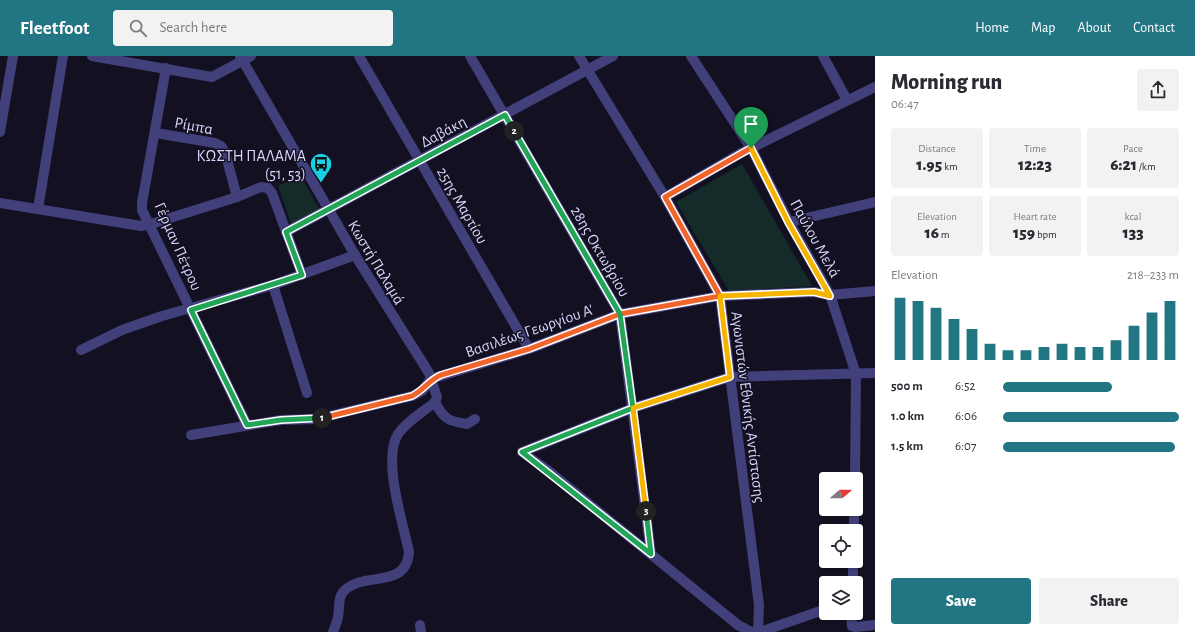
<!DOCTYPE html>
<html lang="en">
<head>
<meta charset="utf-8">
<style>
  :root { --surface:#fff; --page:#f2f2f3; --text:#2b2b33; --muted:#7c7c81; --accent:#227582 }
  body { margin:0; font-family:"Alegreya Sans",sans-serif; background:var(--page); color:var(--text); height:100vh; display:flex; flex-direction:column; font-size:15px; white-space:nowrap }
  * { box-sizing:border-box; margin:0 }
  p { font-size:13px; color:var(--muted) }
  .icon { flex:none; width:22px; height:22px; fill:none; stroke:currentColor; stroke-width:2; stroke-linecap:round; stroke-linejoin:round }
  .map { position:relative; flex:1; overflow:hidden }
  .drawer { display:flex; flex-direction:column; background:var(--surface); width:320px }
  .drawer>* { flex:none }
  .needle { width:26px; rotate:70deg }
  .fabs { position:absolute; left:819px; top:416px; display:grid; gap:8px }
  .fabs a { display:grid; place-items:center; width:44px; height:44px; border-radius:4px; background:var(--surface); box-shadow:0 1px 3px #0004; font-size:20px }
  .pin { position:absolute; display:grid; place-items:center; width:34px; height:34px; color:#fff; margin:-41px -17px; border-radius:50% 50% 50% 0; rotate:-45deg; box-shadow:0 0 4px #0007 }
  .pin .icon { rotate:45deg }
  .km { position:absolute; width:20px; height:20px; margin:-10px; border-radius:50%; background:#222; color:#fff; font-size:11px; line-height:20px; text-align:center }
  .round { display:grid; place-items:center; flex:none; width:42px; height:42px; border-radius:4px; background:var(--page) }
  .overview { display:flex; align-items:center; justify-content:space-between; height:68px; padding:0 16px }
  h1 { font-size:22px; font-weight:800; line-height:30px }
  .stats { display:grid; grid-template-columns:repeat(3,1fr); gap:6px; height:68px; padding:4px 16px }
  .stats div { display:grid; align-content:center; border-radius:4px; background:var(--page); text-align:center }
  .stats b { font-size:17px; font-weight:800 }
  .stats small { font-size:11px; font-weight:400 }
  .stats p { font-size:11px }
  .chart { height:112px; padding:8px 16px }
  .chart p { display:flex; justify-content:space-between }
  .chart svg { width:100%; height:72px; margin-top:4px; stroke:var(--accent); stroke-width:6 }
  .cta { display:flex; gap:8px; margin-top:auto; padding:8px 16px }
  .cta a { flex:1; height:46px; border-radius:4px; background:var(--accent); color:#fff; font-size:16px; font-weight:800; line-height:46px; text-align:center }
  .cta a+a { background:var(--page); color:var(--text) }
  ul { padding:0 16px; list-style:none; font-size:13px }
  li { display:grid; grid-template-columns:64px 48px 1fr; align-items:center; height:30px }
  li i { height:10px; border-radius:5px; background:var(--accent) }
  header { display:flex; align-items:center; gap:24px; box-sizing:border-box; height:56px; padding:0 20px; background:var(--accent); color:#fff }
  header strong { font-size:19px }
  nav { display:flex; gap:22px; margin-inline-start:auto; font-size:14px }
  .search { width:280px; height:36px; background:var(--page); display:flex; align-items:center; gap:10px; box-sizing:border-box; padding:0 14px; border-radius:4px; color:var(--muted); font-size:15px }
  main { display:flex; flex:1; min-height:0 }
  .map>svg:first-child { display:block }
  .green { fill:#142b2a }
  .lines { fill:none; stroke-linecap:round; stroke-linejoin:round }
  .minor { stroke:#42407b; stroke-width:10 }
  .split-1-casing { stroke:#fff; stroke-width:8 }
  .split-2-casing { stroke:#fff; stroke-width:8 }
  .split-3-casing { stroke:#fff; stroke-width:8 }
  .split-4-casing { stroke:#fff; stroke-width:8 }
  .split-1 { stroke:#f0652b; stroke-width:5 }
  .split-2 { stroke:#22a559; stroke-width:5 }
  .split-3 { stroke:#22a559; stroke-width:5 }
  .split-4 { stroke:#f5b400; stroke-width:5 }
  .labels { text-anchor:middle; stroke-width:3; stroke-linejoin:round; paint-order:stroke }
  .street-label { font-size:16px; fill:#d9d5fb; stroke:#131021 }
  .poi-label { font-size:16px; fill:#d9d5fb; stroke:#131021; text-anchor:end }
</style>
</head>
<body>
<header>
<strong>Fleetfoot</strong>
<div class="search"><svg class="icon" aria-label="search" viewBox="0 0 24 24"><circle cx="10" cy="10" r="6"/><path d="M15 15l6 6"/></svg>Search here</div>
<nav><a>Home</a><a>Map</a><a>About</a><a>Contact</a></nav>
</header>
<main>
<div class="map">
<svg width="875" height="576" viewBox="0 0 875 576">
  <rect width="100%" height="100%" fill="#131021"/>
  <g class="green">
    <polygon points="742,108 812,230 729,235 676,146"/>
    <polygon points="300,119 320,154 292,170 278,130"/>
  </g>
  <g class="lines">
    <g class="minor">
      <polyline points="92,0 212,21 251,0"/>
      <path d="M 240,0 L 355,199 L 429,317 L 437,341 L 435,346 C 423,356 407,365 398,378 C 382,403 403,467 409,496 C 406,534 364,515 345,534 C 337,541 340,552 338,561 C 337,566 335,571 333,576"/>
      <polyline points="359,0 529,293"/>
      <polyline points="470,0 620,258 651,498"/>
      <polyline points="579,0 665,141 720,240 759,549 758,576"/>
      <polyline points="691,0 751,92 789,166 830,239 856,318 855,423"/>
      <polyline points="823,0 847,44"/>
      <polyline points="166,12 142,147 142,154 247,369"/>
      <polyline points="0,76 13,0"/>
      <polyline points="156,77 215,87 221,90 225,96 237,141"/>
      <polyline points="665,141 741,97 875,31"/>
      <polyline points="0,147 141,170 151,168 237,141 261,131 268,132 272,137 302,219"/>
      <polyline points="38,153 63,0"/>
      <polyline points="789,166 875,146"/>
      <polyline points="286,176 613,0"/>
      <polyline points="273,229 307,337"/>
      <polyline points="81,294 122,274 162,260 273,229 355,199"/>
      <polyline points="431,323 529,293 620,258 720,240 814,236 830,239 875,235"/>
      <path d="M 435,346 C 444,364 449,365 467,368 L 475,363"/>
      <polyline points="191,379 281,364 316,363 412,340 422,335 431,323"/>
      <polyline points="522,396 633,352 730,321 875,317"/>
      <polyline points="522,396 546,413 738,569 751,576"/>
      <polyline points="854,475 854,453"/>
      <polyline points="853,527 853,505"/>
      <polyline points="851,557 852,570 855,571 875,569"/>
      <polyline points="420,569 421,576"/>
      <polyline points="760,576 826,553"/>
    </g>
  </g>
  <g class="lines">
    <g class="split-1-casing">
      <path id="split-1" d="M 322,362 L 412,340 C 424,334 429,324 441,319 L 529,293 L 620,258 L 720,240 L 665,141 L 751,92"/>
    </g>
    <g class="split-2-casing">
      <polyline id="split-2" points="322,362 281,364 247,369 191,254 302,219 286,176 505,59 514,75"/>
    </g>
    <g class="split-3-casing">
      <polyline id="split-3" points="514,75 620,258 633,352 522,396 651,498 646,455"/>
    </g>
    <g class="split-4-casing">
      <polyline id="split-4" points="646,455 633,352 730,321 720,240 814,236 830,240 788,166 751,92"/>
    </g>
    <use href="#split-1" class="split-1"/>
    <use href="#split-2" class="split-2"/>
    <use href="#split-3" class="split-3"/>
    <use href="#split-4" class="split-4"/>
  </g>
  <defs>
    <g id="bus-pin" transform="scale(1.15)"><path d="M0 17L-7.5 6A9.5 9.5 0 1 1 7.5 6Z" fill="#18cfe3" stroke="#131021"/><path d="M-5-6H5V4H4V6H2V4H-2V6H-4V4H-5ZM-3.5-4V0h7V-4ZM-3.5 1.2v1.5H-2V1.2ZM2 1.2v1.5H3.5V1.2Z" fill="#111"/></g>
  </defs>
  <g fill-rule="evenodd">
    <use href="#bus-pin" x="321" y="108"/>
  </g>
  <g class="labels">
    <g class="street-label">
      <text transform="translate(194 69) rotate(11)" y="6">Ρίμπα</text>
      <text transform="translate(443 75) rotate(-28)" y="6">Δαβάκη</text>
      <text transform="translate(463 149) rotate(60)" y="6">25ης Μαρτίου</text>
      <text transform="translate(816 182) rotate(61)" y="6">Παύλου Μελά</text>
      <text transform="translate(179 190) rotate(66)" y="6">Γέρμαν Πέτρου</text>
      <text transform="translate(601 195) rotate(60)" y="6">28ης Οκτωβρίου</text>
      <text transform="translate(377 206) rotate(59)" y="6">Κωστή Παλαμά</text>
      <text transform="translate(529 274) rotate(-19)" y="6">Βασιλέως Γεωργίου Α'</text>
      <text transform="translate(749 351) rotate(83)" y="6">Αγωνιστών Εθνικής Αντίστασης</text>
    </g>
    <g class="poi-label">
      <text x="306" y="105">ΚΩΣΤΗ ΠΑΛΑΜΑ<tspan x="306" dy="18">(51, 53)</tspan></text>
    </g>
  </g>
</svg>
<div class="fabs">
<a><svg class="needle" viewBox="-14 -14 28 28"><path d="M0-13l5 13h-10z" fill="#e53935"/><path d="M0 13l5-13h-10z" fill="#7c7c81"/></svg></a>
<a><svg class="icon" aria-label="locate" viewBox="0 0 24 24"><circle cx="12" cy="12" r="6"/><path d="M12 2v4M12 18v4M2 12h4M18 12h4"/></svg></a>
<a><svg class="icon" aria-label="layers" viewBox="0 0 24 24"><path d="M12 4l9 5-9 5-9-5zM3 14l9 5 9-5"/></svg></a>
</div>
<div class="pin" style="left:751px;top:92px;background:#1e9e55"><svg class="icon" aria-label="arrive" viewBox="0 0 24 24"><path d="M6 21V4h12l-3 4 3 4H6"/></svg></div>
<b class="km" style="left:322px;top:362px">1</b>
<b class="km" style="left:514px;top:75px">2</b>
<b class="km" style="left:646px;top:455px">3</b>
</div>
<section class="drawer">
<div class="overview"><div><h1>Morning run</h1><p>06:47</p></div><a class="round"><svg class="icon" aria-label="share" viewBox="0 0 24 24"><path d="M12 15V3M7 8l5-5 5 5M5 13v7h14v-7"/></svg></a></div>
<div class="stats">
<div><p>Distance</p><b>1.95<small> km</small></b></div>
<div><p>Time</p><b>12:23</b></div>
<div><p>Pace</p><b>6:21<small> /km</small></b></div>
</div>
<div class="stats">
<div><p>Elevation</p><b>16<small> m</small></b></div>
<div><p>Heart rate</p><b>159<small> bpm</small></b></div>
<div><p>kcal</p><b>133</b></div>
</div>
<div class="chart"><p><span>Elevation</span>218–233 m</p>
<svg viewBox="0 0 160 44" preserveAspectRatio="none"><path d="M5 44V6M15 44V8M25 44V12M35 44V19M45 44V25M55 44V34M65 44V38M75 44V38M85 44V36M95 44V34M105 44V36M115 44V36M125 44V32M135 44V23M145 44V15M155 44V8"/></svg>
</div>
<ul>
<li><b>500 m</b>6:52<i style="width:62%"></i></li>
<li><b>1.0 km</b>6:06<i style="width:100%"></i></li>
<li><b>1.5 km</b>6:07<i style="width:98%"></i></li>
</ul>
<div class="cta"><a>Save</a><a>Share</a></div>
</section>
</main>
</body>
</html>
